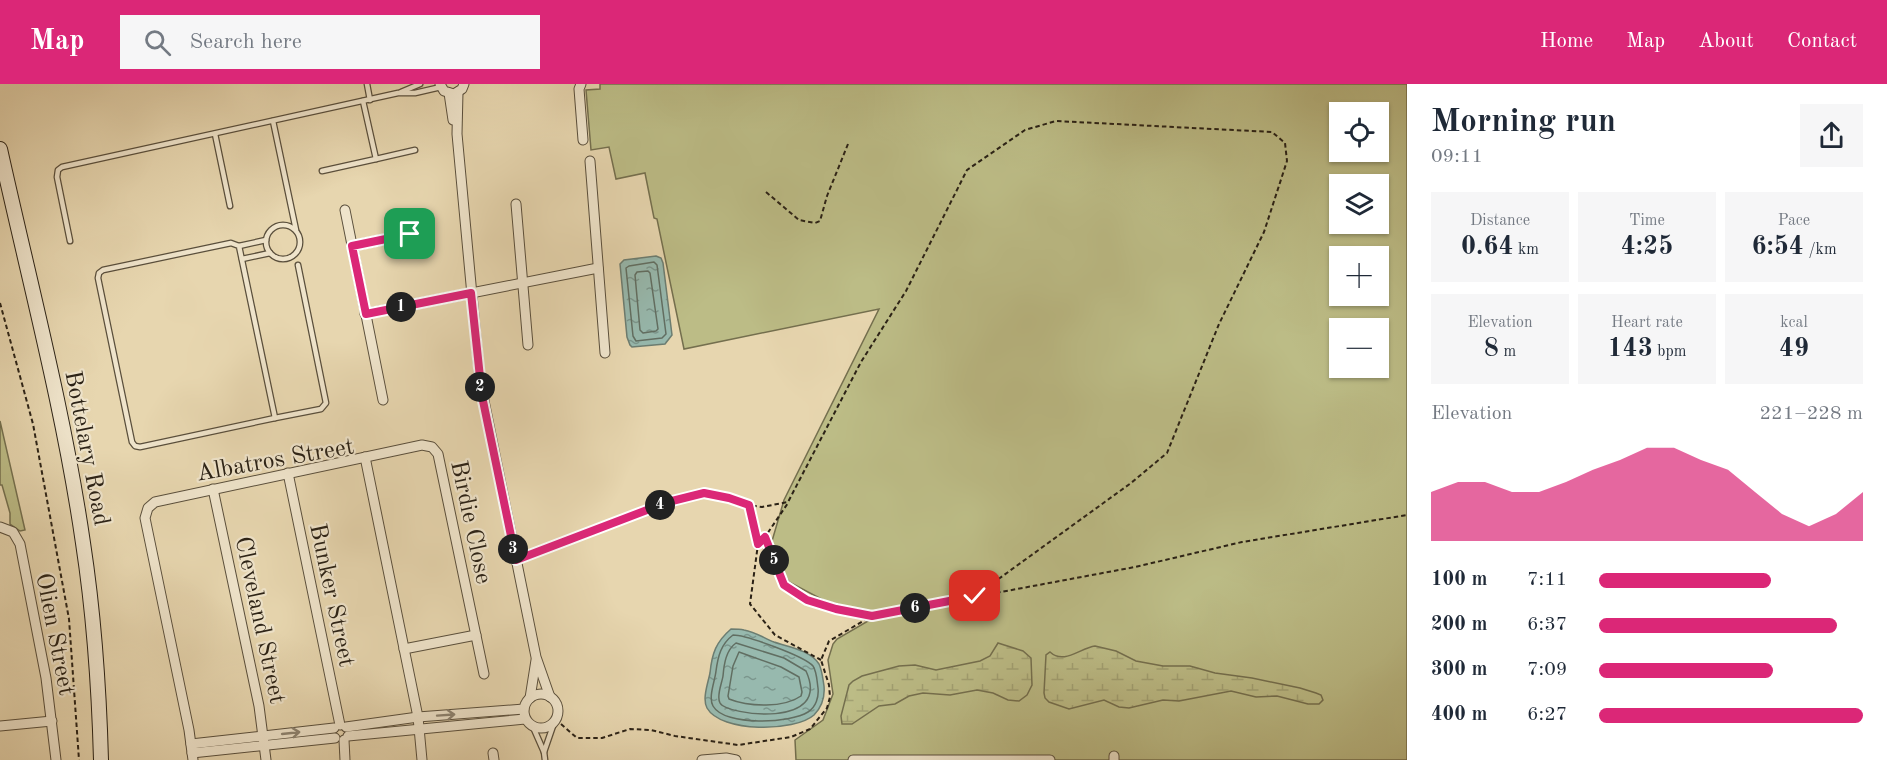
<!DOCTYPE html>
<html lang="en">
<head>
<meta charset="utf-8">
<style>
  :root { --surface:#fff; --page:#f6f6f7; --text:#1f2937; --muted:#747a83; --accent:#db2777 }
  body { margin:0; font-family:"Old Standard TT",serif; background:var(--page); color:var(--text); height:100vh; display:flex; flex-direction:column; font-size:22px; white-space:nowrap }
  * { box-sizing:border-box; margin:0 }
  p { font-size:20px; color:var(--muted) }
  .icon { flex:none; width:33px; height:33px; fill:none; stroke:currentColor; stroke-width:2; stroke-linecap:round; stroke-linejoin:round }
  .map { position:relative; flex:1; overflow:hidden }
  .side { display:flex; flex-direction:column; background:var(--surface); width:480px }
  .side>* { flex:none }
  .fabs { position:absolute; left:1329px; top:18px; display:grid; gap:12px }
  .fabs a { display:grid; place-items:center; width:60px; height:60px; border-radius:0px; background:var(--surface); box-shadow:0 2px 4px #0004; font-size:30px }
  .pin { position:absolute; display:grid; place-items:center; width:51px; height:51px; color:#fff; margin:-26px; border-radius:12px; box-shadow:0 3px 9px #0006 }
  .km { position:absolute; width:30px; height:30px; margin:-15px; border-radius:50%; background:#222; color:#fff; font-size:16px; line-height:30px; text-align:center }
  .round { display:grid; place-items:center; flex:none; width:63px; height:63px; border-radius:0px; background:var(--page) }
  .headline { display:flex; align-items:center; justify-content:space-between; height:102px; padding:0 24px }
  h1 { font-size:33px; font-weight:600; line-height:45px }
  .metrics { display:grid; grid-template-columns:repeat(3,1fr); gap:9px; height:102px; padding:6px 24px }
  .metrics div { display:grid; align-content:center; border-radius:0px; background:var(--page); text-align:center }
  .metrics b { font-size:26px; font-weight:600 }
  .metrics small { font-size:16px; font-weight:400 }
  .metrics p { font-size:16px }
  .chart { height:168px; padding:12px 24px }
  .chart p { display:flex; justify-content:space-between }
  .chart svg { width:100%; height:108px; margin-top:6px; fill:var(--accent); opacity:.7 }
  ul { padding:0 24px; list-style:none; font-size:20px }
  li { display:grid; grid-template-columns:96px 72px 1fr; align-items:center; height:45px }
  li i { height:15px; border-radius:8px; background:var(--accent) }
  header { display:flex; align-items:center; gap:36px; box-sizing:border-box; height:84px; padding:0 30px; background:var(--accent); color:#fff }
  header strong { font-size:28px }
  nav { display:flex; gap:33px; margin-inline-start:auto; font-size:21px }
  .search { width:420px; height:54px; background:var(--page); display:flex; align-items:center; gap:15px; box-sizing:border-box; padding:0 21px; border-radius:0px; color:var(--muted); font-size:22px }
  main { display:flex; flex:1; min-height:0 }
  .map>svg:first-child { display:block }
  .grass { fill:#bcbc86; stroke:#746f4e; stroke-width:1.5; fill-rule:evenodd }
  .wetland { fill:url(#wetland-marsh); stroke:#746f4e; stroke-width:1.5 }
  .water { fill:url(#water-ripples); stroke:#6c7d71; stroke-width:1.5 }
  .lines { fill:none; stroke-linecap:round; stroke-linejoin:round }
  .shore { stroke:#616e62; stroke-width:1.5 }
  .lane-casing { stroke:#5a4f3c; stroke-width:7 }
  .street-casing { stroke:#5a4f3c; stroke-width:11 }
  .secondary-casing { stroke:#2b2216; stroke-width:16 }
  .path { stroke:#2b2216; stroke-width:2; stroke-dasharray:4.5 3; stroke-linecap:butt }
  .lane { stroke:#efe4cb; stroke-width:4.5 }
  .street { stroke:#efe4cb; stroke-width:9 }
  .secondary { stroke:#efe4cb; stroke-width:14 }
  .oneway { stroke:#8d8370 }
  .route-casing { stroke:#fff; stroke-width:12 }
  .route { stroke:#db2777; stroke-width:8 }
  .labels { text-anchor:middle; stroke-width:4.5; stroke-linejoin:round; paint-order:stroke }
  .street-label { font-size:24px; fill:#2b2216; stroke:#efe4cb }
</style>
</head>
<body>
<header>
<strong>Map</strong>
<div class="search"><svg class="icon" aria-label="search" viewBox="0 0 24 24"><circle cx="10" cy="10" r="6"/><path d="M15 15l6 6"/></svg>Search here</div>
<nav><a>Home</a><a>Map</a><a>About</a><a>Contact</a></nav>
</header>
<main>
<div class="map">
<svg width="1407" height="676" viewBox="0 0 1407 676">
  <defs>
    <pattern id="wetland-marsh" width="20" height="14" patternUnits="userSpaceOnUse" patternTransform="scale(1.5)"><rect width="20" height="14" fill="#bcbc86"/><path d="M1 5h8M5 5V1M11 12h8M15 12V8" fill="none" stroke="#a2a173"/></pattern>
    <pattern id="water-ripples" width="26" height="14" patternUnits="userSpaceOnUse" patternTransform="scale(1.5)"><rect width="26" height="14" fill="#97b9ae"/><path d="M2 4q2-2 4 0t4 0M15 11q2-2 4 0t4 0" fill="none" stroke="#7b968d"/></pattern>
  </defs>
  <rect width="100%" height="100%" fill="#e7d6af"/>
  <filter id="stains"><feTurbulence type="fractalNoise" baseFrequency=".00333" numOctaves="4"/><feColorMatrix values="0 0 0 0 .2 0 0 0 0 .09 0 0 0 0 .02 0 0 0 .5 -.17"/></filter>
  <radialGradient id="worn" r=".72"><stop offset=".6" stop-color="#630" stop-opacity="0"/><stop offset="1" stop-color="#630" stop-opacity=".3"/></radialGradient>
  <g class="grass">
    <path d="M 600,0 L 1407,0 L 1407,676 L 796,676 L 795,656 L 823,636 L 833,610 L 828,576 L 833,560 L 837,555 L 868,537 L 868,528 L 825,517 L 789,498 L 776,477 L 772,457 L 784,416 L 879,225 L 684,265 L 657,135 L 654,134 L 645,89 L 616,95 L 609,63 L 591,66 L 586,6 L 600,5 ZM 1340,28 L 1378,28 L 1378,68 L 1340,68 ZM 1340,100 L 1378,100 L 1378,140 L 1340,140 ZM 1340,172 L 1378,172 L 1378,212 L 1340,212 ZM 1340,244 L 1378,244 L 1378,284 L 1340,284 Z"/>
    <polygon points="0,337 25,446 20,447 10,440 10,429 2,401 0,401"/>
  </g>
  <g class="wetland">
    <polygon points="998,559 1023,567 1031,574 1032,601 1027,611 1019,617 1008,616 993,609 977,606 950,611 923,609 909,612 895,620 879,622 852,640 842,640 841,632 849,601 853,597 862,592 899,582 915,581 936,586 980,577 990,572"/>
    <path d="M 1095,562 L 1116,567 L 1136,577 L 1163,582 L 1190,582 L 1215,589 L 1252,594 L 1300,604 L 1316,609 L 1321,611 L 1323,616 L 1319,620 L 1308,620 L 1277,612 L 1256,613 L 1231,607 L 1179,617 L 1163,616 L 1129,624 L 1119,623 L 1104,616 L 1069,625 L 1049,618 L 1045,614 L 1044,609 L 1046,571 L 1050,568 C 1064,581 1080,564 1095,562 Z"/>
  </g>
  <g class="water">
    <polygon points="656,172 661,174 663,179 672,251 665,260 632,263 630,261 627,253 620,180 624,176"/>
    <path d="M 731,545 C 735,545 740,545 744,546 C 755,548 764,554 774,558 C 788,563 810,566 819,580 C 822,586 823,595 824,602 C 825,613 822,623 814,631 C 795,648 721,649 707,624 C 702,615 708,599 710,589 C 712,569 716,558 731,545 Z"/>
  </g>
  <g class="lines">
    <g class="shore">
      <polygon points="654,178 657,181 666,250 662,254 636,257 633,252 626,184 629,182"/>
      <polygon points="648,187 650,189 658,245 656,247 643,249 640,246 635,191 637,188"/>
      <path d="M 733,551 C 746,551 804,572 813,582 C 817,588 817,598 818,604 C 819,613 816,623 808,628 C 791,639 725,643 713,622 C 708,613 715,597 716,587 C 718,572 721,560 733,551 Z"/>
      <path d="M 736,559 L 784,574 L 806,587 C 833,646 726,631 720,619 C 716,612 722,599 723,592 C 724,580 726,566 736,559 Z"/>
      <path d="M 739,568 L 781,583 L 799,593 L 802,608 L 801,612 C 784,624 749,623 729,615 L 728,612 L 733,582 Z"/>
    </g>
    <g class="lane-casing">
      <g id="lane">
        <polyline points="367,0 370,16"/>
        <polyline points="401,8 420,0"/>
        <polyline points="273,37 296,146"/>
        <polyline points="215,50 230,122"/>
        <polyline points="376,75 415,66"/>
        <polyline points="322,87 376,75 363,17"/>
        <circle cx="283" cy="158" r="17"/>
        <polyline points="70,157 57,93 58,86 62,83 398,9 415,9 441,3"/>
        <polygon points="231,159 239,162 275,334 140,363 135,362 132,358 98,194 99,189 103,186"/>
        <polyline points="239,162 266,156"/>
        <polyline points="242,175 270,169"/>
        <polyline points="275,334 321,325 326,319 298,181"/>
        <polyline points="533,643 544,668 545,676"/>
        <polyline points="544,668 554,639"/>
      </g>
    </g>
    <g class="street-casing">
      <g id="street">
        <polyline points="440,0 444,7 454,10 462,5 464,0"/>
        <polyline points="581,0 579,5 583,56"/>
        <polyline points="458,8 457,50 480,297 536,573 550,613"/>
        <polyline points="449,9 453,36"/>
        <polyline points="590,77 605,269"/>
        <polyline points="516,120 528,261"/>
        <polyline points="345,126 383,316"/>
        <polyline points="352,162 410,150"/>
        <polyline points="365,230 598,184"/>
        <polyline points="365,373 418,633 422,676"/>
        <polyline points="288,389 340,641"/>
        <polyline points="213,405 259,622 266,676"/>
        <polyline points="0,443 13,448 20,460 46,594 56,676"/>
        <polyline points="404,565 476,551"/>
        <circle cx="541" cy="627" r="17"/>
        <polyline points="530,614 536,576"/>
        <polyline points="0,642 52,637"/>
        <polyline points="346,643 418,633 524,625"/>
        <polyline points="348,652 525,635"/>
        <polyline points="344,656 345,676"/>
        <polyline points="191,660 334,644"/>
        <polyline points="192,669 335,654"/>
        <polyline points="493,669 494,676"/>
        <polyline points="193,676 189,646 145,434 148,424 155,418 422,361 432,363 438,370 484,590"/>
        <polyline points="702,676 726,674 736,676"/>
        <polyline points="853,676 1050,676"/>
        <polyline points="1114,676 1114,672"/>
      </g>
    </g>
    <g class="secondary-casing">
      <path id="secondary" d="M 0,65 C 29,196 64,327 83,459 C 94,531 99,603 101,676"/>
    </g>
    <g class="path">
      <polyline points="766,108 799,136 815,139 820,137 827,112 848,60"/>
      <polyline points="0,219 33,340 69,535 79,676"/>
      <polyline points="749,422 758,460 750,520 775,551 821,576"/>
      <path d="M 765,453 C 769,464 778,494 785,501 C 803,521 847,527 872,532"/>
      <polyline points="758,460 765,453 788,419"/>
      <polyline points="525,472 668,418 704,409 729,414 749,421 762,423 788,418 861,278 906,207 967,86 1025,46 1056,37 1272,48 1285,59 1287,77 1264,148 1219,240 1167,369 1131,399 975,512"/>
      <polyline points="561,640 577,654 602,654 630,645 651,646 675,652 738,661 791,653 810,645 827,624 830,613 829,601 821,576 829,557 872,532 1135,483 1242,458 1407,431"/>
    </g>
    <use href="#lane" class="lane"/>
    <use href="#street" class="street"/>
    <use href="#secondary" class="secondary"/>
  </g>
  <defs><path id="oneway-shaft" d="M-6 0H5M1.5-3L5.5 0L1.5 3" fill="none" stroke-width="1.6" stroke-linecap="round" stroke-linejoin="round" transform="scale(1.5)"/></defs>
  <g class="oneway">
    <use href="#oneway-shaft" transform="translate(446 631) rotate(-4)"/>
    <use href="#oneway-shaft" transform="translate(291 649) rotate(-6)"/>
  </g>
  <g class="lines">
    <g class="route-casing">
      <polyline id="route" points="410,150 352,162 366,230 471,209 482,312 516,476 668,418 704,409 729,414 749,421 758,460 765,453 784,501 807,516 836,525 872,532 975,512"/>
    </g>
    <use href="#route" class="route"/>
  </g>
  <g class="labels">
    <g class="street-label">
      <text transform="translate(88 364) rotate(79)" y="8">Bottelary Road</text>
      <text transform="translate(275 375) rotate(-10)" y="8">Albatros Street</text>
      <text transform="translate(472 438) rotate(78)" y="8">Birdie Close</text>
      <text transform="translate(333 511) rotate(78)" y="8">Bunker Street</text>
      <text transform="translate(261 536) rotate(78)" y="8">Cleveland Street</text>
      <text transform="translate(56 550) rotate(79)" y="8">Olien Street</text>
    </g>
  </g>
  <rect width="100%" height="100%" filter="url(#stains)"/>
  <rect width="100%" height="100%" fill="url(#worn)"/>
</svg>
<div class="fabs">
<a><svg class="icon" aria-label="locate" viewBox="0 0 24 24"><circle cx="12" cy="12" r="6"/><path d="M12 2v4M12 18v4M2 12h4M18 12h4"/></svg></a>
<a><svg class="icon" aria-label="layers" viewBox="0 0 24 24"><path d="M12 4l9 5-9 5-9-5zM3 14l9 5 9-5"/></svg></a>
<a>+</a>
<a>−</a>
</div>
<div class="pin" style="left:410px;top:150px;background:#1e9e55"><svg class="icon" aria-label="arrive" viewBox="0 0 24 24"><path d="M6 21V4h12l-3 4 3 4H6"/></svg></div>
<div class="pin" style="left:975px;top:512px;background:#d93025"><svg class="icon" aria-label="check" viewBox="0 0 24 24"><path d="M5 12l5 5 9-10"/></svg></div>
<b class="km" style="left:401px;top:223px">1</b>
<b class="km" style="left:480px;top:303px">2</b>
<b class="km" style="left:513px;top:465px">3</b>
<b class="km" style="left:660px;top:421px">4</b>
<b class="km" style="left:774px;top:476px">5</b>
<b class="km" style="left:915px;top:524px">6</b>
</div>
<section class="side">
<div class="headline"><div><h1>Morning run</h1><p>09:11</p></div><a class="round"><svg class="icon" aria-label="share" viewBox="0 0 24 24"><path d="M12 15V3M7 8l5-5 5 5M5 13v7h14v-7"/></svg></a></div>
<div class="metrics">
<div><p>Distance</p><b>0.64<small> km</small></b></div>
<div><p>Time</p><b>4:25</b></div>
<div><p>Pace</p><b>6:54<small> /km</small></b></div>
</div>
<div class="metrics">
<div><p>Elevation</p><b>8<small> m</small></b></div>
<div><p>Heart rate</p><b>143<small> bpm</small></b></div>
<div><p>kcal</p><b>49</b></div>
</div>
<div class="chart"><p><span>Elevation</span>221–228 m</p>
<svg viewBox="0 0 160 44" preserveAspectRatio="none"><path d="M0 44V24L10 20L20 20L30 24L40 24L50 20L60 15L70 11L80 6L90 6L100 11L110 15L120 24L130 33L140 38L150 33L160 24V44z"/></svg>
</div>
<ul>
<li><b>100 m</b>7:11<i style="width:65%"></i></li>
<li><b>200 m</b>6:37<i style="width:90%"></i></li>
<li><b>300 m</b>7:09<i style="width:66%"></i></li>
<li><b>400 m</b>6:27<i style="width:100%"></i></li>
</ul>
</section>
</main>
</body>
</html>
